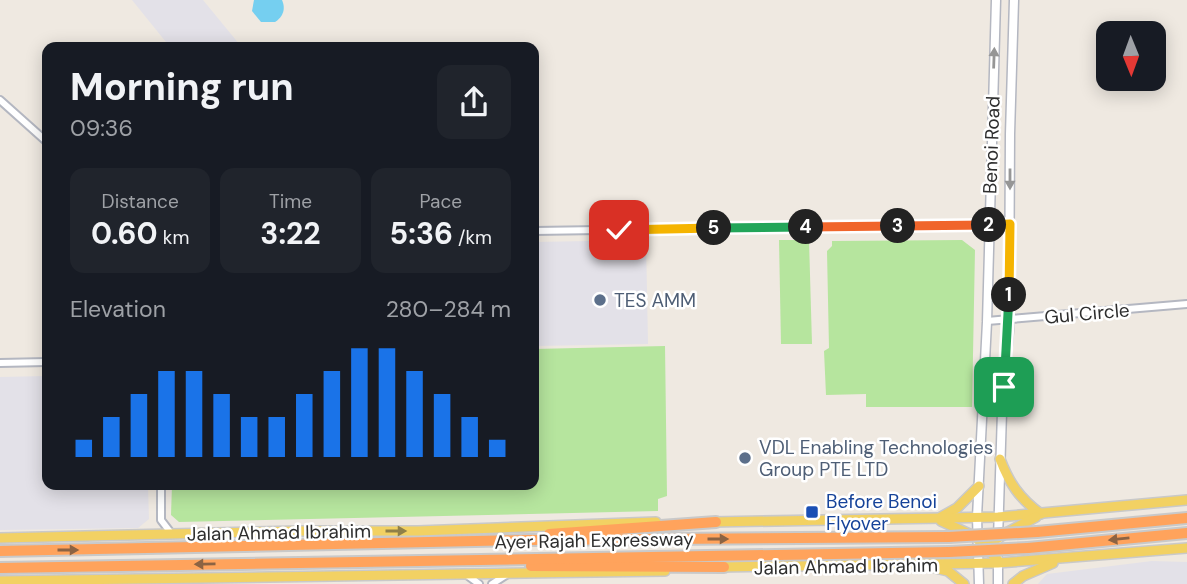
<!DOCTYPE html>
<html lang="en">
<head>
<meta charset="utf-8">
<style>
  :root { --surface:#171b24; --page:#20242c; --text:#f1f3f6; --muted:#9ea1a6; --accent:#1a73e8 }
  body { margin:0; font-family:"DM Sans",sans-serif; background:var(--page); color:var(--text); height:100vh; display:flex; flex-direction:column; font-size:26px; white-space:nowrap }
  * { box-sizing:border-box; margin:0 }
  p { font-size:23px; color:var(--muted) }
  .icon { flex:none; width:38px; height:38px; fill:none; stroke:currentColor; stroke-width:2; stroke-linecap:round; stroke-linejoin:round }
  .map { position:relative; flex:1; overflow:hidden }
  .sheet { position:absolute; left:42px; top:42px; width:497px; height:448px; display:flex; flex-direction:column; background:var(--surface); border-radius:14px; box-shadow:0 4px 18px #0003 }
  .sheet>* { flex:none }
  .needle { width:46px; rotate:179deg }
  .fabs { position:absolute; left:1096px; top:21px; display:grid; gap:14px }
  .fabs a { display:grid; place-items:center; width:70px; height:70px; border-radius:14px; background:var(--surface); box-shadow:0 4px 18px #0003; font-size:35px }
  .pin { position:absolute; display:grid; place-items:center; width:60px; height:60px; color:#fff; margin:-30px; border-radius:14px; box-shadow:0 4px 10px #0006 }
  .km { position:absolute; width:35px; height:35px; margin:-18px; border-radius:50%; background:#222; color:#fff; font-size:19px; line-height:35px; text-align:center }
  .round { display:grid; place-items:center; flex:none; width:74px; height:74px; border-radius:14px; background:var(--page) }
  .headline { display:flex; align-items:center; justify-content:space-between; height:119px; padding:0 28px }
  h1 { font-size:38px; font-weight:700; line-height:52px }
  .metrics { display:grid; grid-template-columns:repeat(3,1fr); gap:10px; height:119px; padding:7px 28px }
  .metrics div { display:grid; align-content:center; border-radius:14px; background:var(--page); text-align:center }
  .metrics b { font-size:30px; font-weight:700 }
  .metrics small { font-size:19px; font-weight:400 }
  .metrics p { font-size:19px }
  .chart { height:196px; padding:14px 28px }
  .chart p { display:flex; justify-content:space-between }
  .chart svg { width:100%; height:126px; margin-top:7px; stroke:var(--accent); stroke-width:6 }
  .map>svg:first-child { display:block }
  .industrial { fill:#e3e1e8 }
  .green { fill:#b6e59e }
  .water { fill:#75cff0 }
  .lines { fill:none; stroke-linecap:round; stroke-linejoin:round }
  .minor-casing { stroke:#b4b7c1; stroke-width:10 }
  .secondary-casing { stroke:#b4b7c1; stroke-width:11 }
  .primary-casing { stroke:#c9c9c9; stroke-width:12 }
  .motorway-casing { stroke:#c9c9c9; stroke-width:14 }
  .minor { stroke:#fff; stroke-width:6 }
  .secondary { stroke:#fff; stroke-width:8 }
  .primary { stroke:#f2d163; stroke-width:9 }
  .motorway { stroke:#ffa35c; stroke-width:10 }
  .motorway-bridge-casing { stroke:#c9c9c9; stroke-width:14; stroke-linecap:butt }
  .motorway-bridge { stroke:#ffa35c; stroke-width:10 }
  .oneway { fill:#969696 }
  .oneway2 { fill:#908048 }
  .oneway3 { fill:#8c6343 }
  .split-1-casing { stroke:#fff; stroke-width:14 }
  .split-2-casing { stroke:#fff; stroke-width:14 }
  .split-3-casing { stroke:#fff; stroke-width:14 }
  .split-4-casing { stroke:#fff; stroke-width:14 }
  .split-5-casing { stroke:#fff; stroke-width:14 }
  .split-6-casing { stroke:#fff; stroke-width:14 }
  .split-1 { stroke:#22a559; stroke-width:9 }
  .split-2 { stroke:#f5b400; stroke-width:9 }
  .split-3 { stroke:#f0652b; stroke-width:9 }
  .split-4 { stroke:#f0652b; stroke-width:9 }
  .split-5 { stroke:#22a559; stroke-width:9 }
  .split-6 { stroke:#f5b400; stroke-width:9 }
  .service-dot { fill:#5c6f8a; stroke:#fff; stroke-width:2.5 }
  .transit-dot { fill:#1a4fb4; stroke:#fff; stroke-width:2.5 }
  .labels { text-anchor:middle; stroke-width:5; stroke-linejoin:round; paint-order:stroke }
  .street-label { font-size:19px; fill:#2e2e2e; stroke:#fff }
  .service-label { font-size:19px; fill:#4e5e75; stroke:#fff; text-anchor:start }
  .transit-label { font-size:19px; fill:#164399; stroke:#fff; text-anchor:start }
</style>
</head>
<body>
<div class="map">
<svg width="1187" height="584" viewBox="0 0 1187 584">
  <rect width="100%" height="100%" fill="#efe9e1"/>
  <g class="industrial">
    <polygon points="132,0 203,0 240,45 282,47 170,47"/>
    <polygon points="646,240 648,344 534,346 534,242"/>
    <polygon points="47,376 47,485 148,485 149,519 138,528 0,530 0,377"/>
    <polygon points="1152,561 1187,562 1187,584 1038,584 1047,574"/>
  </g>
  <g class="green">
    <polygon points="779,240 809,240 812,344 781,344"/>
    <polygon points="962,240 975,250 972,407 866,407 866,394 826,395 824,351 829,348 827,251 832,246 832,241"/>
    <polygon points="665,346 667,496 658,499 658,511 179,522 171,515 172,485 534,485 534,349"/>
  </g>
  <path class="water" d="M 254,0 L 282,0 C 286,9 283,17 275,22 L 261,22 L 252,11 Z"/>
  <g class="lines">
    <g class="minor-casing">
      <g id="minor">
        <polyline points="0,100 47,142"/>
        <polyline points="534,231 1010,224"/>
        <polyline points="987,321 1187,304"/>
        <polyline points="0,363 47,362"/>
        <polyline points="161,485 161,520 171,533"/>
        <polyline points="467,575 479,584"/>
        <polyline points="492,584 506,575"/>
      </g>
    </g>
    <g class="secondary-casing">
      <g id="secondary">
        <polyline points="998,539 1002,412 1009,330 1010,134 1014,0"/>
        <polyline points="998,559 998,584"/>
        <polyline points="979,584 977,517 987,322 996,0"/>
      </g>
    </g>
    <g class="primary-casing">
      <g id="primary">
        <path d="M 1000,459 C 1009,483 1020,499 1041,514"/>
        <polyline points="941,517 957,508 979,486"/>
        <polyline points="941,521 974,536 998,560"/>
        <polyline points="712,522 998,517 1187,500"/>
        <polyline points="0,538 301,531 418,531 656,522"/>
        <polyline points="982,549 1006,533 1036,517"/>
        <polyline points="720,567 998,563 1187,548"/>
        <polyline points="935,568 948,571 964,584"/>
        <polyline points="0,581 665,571"/>
        <polyline points="1013,584 1023,576 1053,563"/>
      </g>
    </g>
    <g class="motorway-casing">
      <g id="motorway">
        <polyline points="1037,532 1187,518"/>
        <polyline points="549,534 716,522"/>
        <polyline points="1028,548 1187,533"/>
        <polyline points="0,551 527,540 949,537"/>
        <polyline points="531,566 724,567"/>
        <polyline points="0,568 949,552"/>
      </g>
    </g>
    <use href="#minor" class="minor"/>
    <use href="#secondary" class="secondary"/>
    <use href="#primary" class="primary"/>
    <use href="#motorway" class="motorway"/>
    <g class="motorway-bridge-casing">
      <g id="motorway-bridge">
        <polyline points="949,537 1037,532"/>
        <polyline points="949,552 1028,548"/>
      </g>
    </g>
    <use href="#motorway-bridge" class="motorway-bridge"/>
  </g>
  <defs><path id="oneway-solid" d="M-6-.8H1V-3.2L6.5 0L1 3.2V.8H-6Z" transform="scale(1.75)"/></defs>
  <g class="oneway">
    <use href="#oneway-solid" transform="translate(994 58) rotate(-88)"/>
    <use href="#oneway-solid" transform="translate(1010 179) rotate(90)"/>
  </g>
  <use class="oneway2" href="#oneway-solid" transform="translate(396 531)"/>
  <g class="oneway3">
    <use href="#oneway-solid" transform="translate(718 539)"/>
    <use href="#oneway-solid" transform="translate(1119 539) rotate(174)"/>
    <use href="#oneway-solid" transform="translate(68 550)"/>
    <use href="#oneway-solid" transform="translate(205 564) rotate(179)"/>
  </g>
  <g class="lines">
    <g class="split-1-casing">
      <polyline id="split-1" points="1004,387 1009,295"/>
    </g>
    <g class="split-2-casing">
      <polyline id="split-2" points="989,225 1010,224 1009,295"/>
    </g>
    <g class="split-3-casing">
      <polyline id="split-3" points="898,226 989,225"/>
    </g>
    <g class="split-4-casing">
      <polyline id="split-4" points="806,227 898,226"/>
    </g>
    <g class="split-5-casing">
      <polyline id="split-5" points="714,228 806,227"/>
    </g>
    <g class="split-6-casing">
      <polyline id="split-6" points="619,230 714,228"/>
    </g>
    <use href="#split-1" class="split-1"/>
    <use href="#split-2" class="split-2"/>
    <use href="#split-3" class="split-3"/>
    <use href="#split-4" class="split-4"/>
    <use href="#split-5" class="split-5"/>
    <use href="#split-6" class="split-6"/>
  </g>
  <g class="service-dot">
    <circle cx="600" cy="300" r="7"/>
    <circle cx="745" cy="458" r="7"/>
  </g>
  <rect class="transit-dot" x="805" y="505" width="14" height="14" rx="3.5"/>
  <g class="labels">
    <g class="street-label">
      <text transform="translate(991 145) rotate(-88)" y="7">Benoi Road</text>
      <text transform="translate(1087 313) rotate(-5)" y="7">Gul Circle</text>
      <text transform="translate(279 532) rotate(-1)" y="7">Jalan Ahmad Ibrahim</text>
      <text transform="translate(594 540) rotate(-1)" y="7">Ayer Rajah Expressway</text>
      <text transform="translate(846 566) rotate(-1)" y="7">Jalan Ahmad Ibrahim</text>
    </g>
    <g class="service-label">
      <text x="614" y="307">TES AMM</text>
      <text x="759" y="454">VDL Enabling Technologies<tspan x="759" dy="22">Group PTE LTD</tspan></text>
    </g>
    <g class="transit-label">
      <text x="826" y="508">Before Benoi<tspan x="826" dy="22">Flyover</tspan></text>
    </g>
  </g>
</svg>
<div class="fabs">
<a><svg class="needle" viewBox="-14 -14 28 28"><path d="M0-13l5 13h-10z" fill="#e53935"/><path d="M0 13l5-13h-10z" fill="#9ea1a6"/></svg></a>
</div>
<div class="pin" style="left:1004px;top:387px;background:#1e9e55"><svg class="icon" aria-label="arrive" viewBox="0 0 24 24"><path d="M6 21V4h12l-3 4 3 4H6"/></svg></div>
<div class="pin" style="left:619px;top:230px;background:#d93025"><svg class="icon" aria-label="check" viewBox="0 0 24 24"><path d="M5 12l5 5 9-10"/></svg></div>
<b class="km" style="left:1009px;top:295px">1</b>
<b class="km" style="left:989px;top:225px">2</b>
<b class="km" style="left:898px;top:226px">3</b>
<b class="km" style="left:806px;top:227px">4</b>
<b class="km" style="left:714px;top:228px">5</b>
<section class="sheet">
<div class="headline"><div><h1>Morning run</h1><p>09:36</p></div><a class="round"><svg class="icon" aria-label="share" viewBox="0 0 24 24"><path d="M12 15V3M7 8l5-5 5 5M5 13v7h14v-7"/></svg></a></div>
<div class="metrics">
<div><p>Distance</p><b>0.60<small> km</small></b></div>
<div><p>Time</p><b>3:22</b></div>
<div><p>Pace</p><b>5:36<small> /km</small></b></div>
</div>
<div class="chart"><p><span>Elevation</span>280–284 m</p>
<svg viewBox="0 0 160 44" preserveAspectRatio="none"><path d="M5 44V38M15 44V30M25 44V22M35 44V14M45 44V14M55 44V22M65 44V30M75 44V30M85 44V22M95 44V14M105 44V6M115 44V6M125 44V14M135 44V22M145 44V30M155 44V38"/></svg>
</div>
</section>
</div>
</body>
</html>
